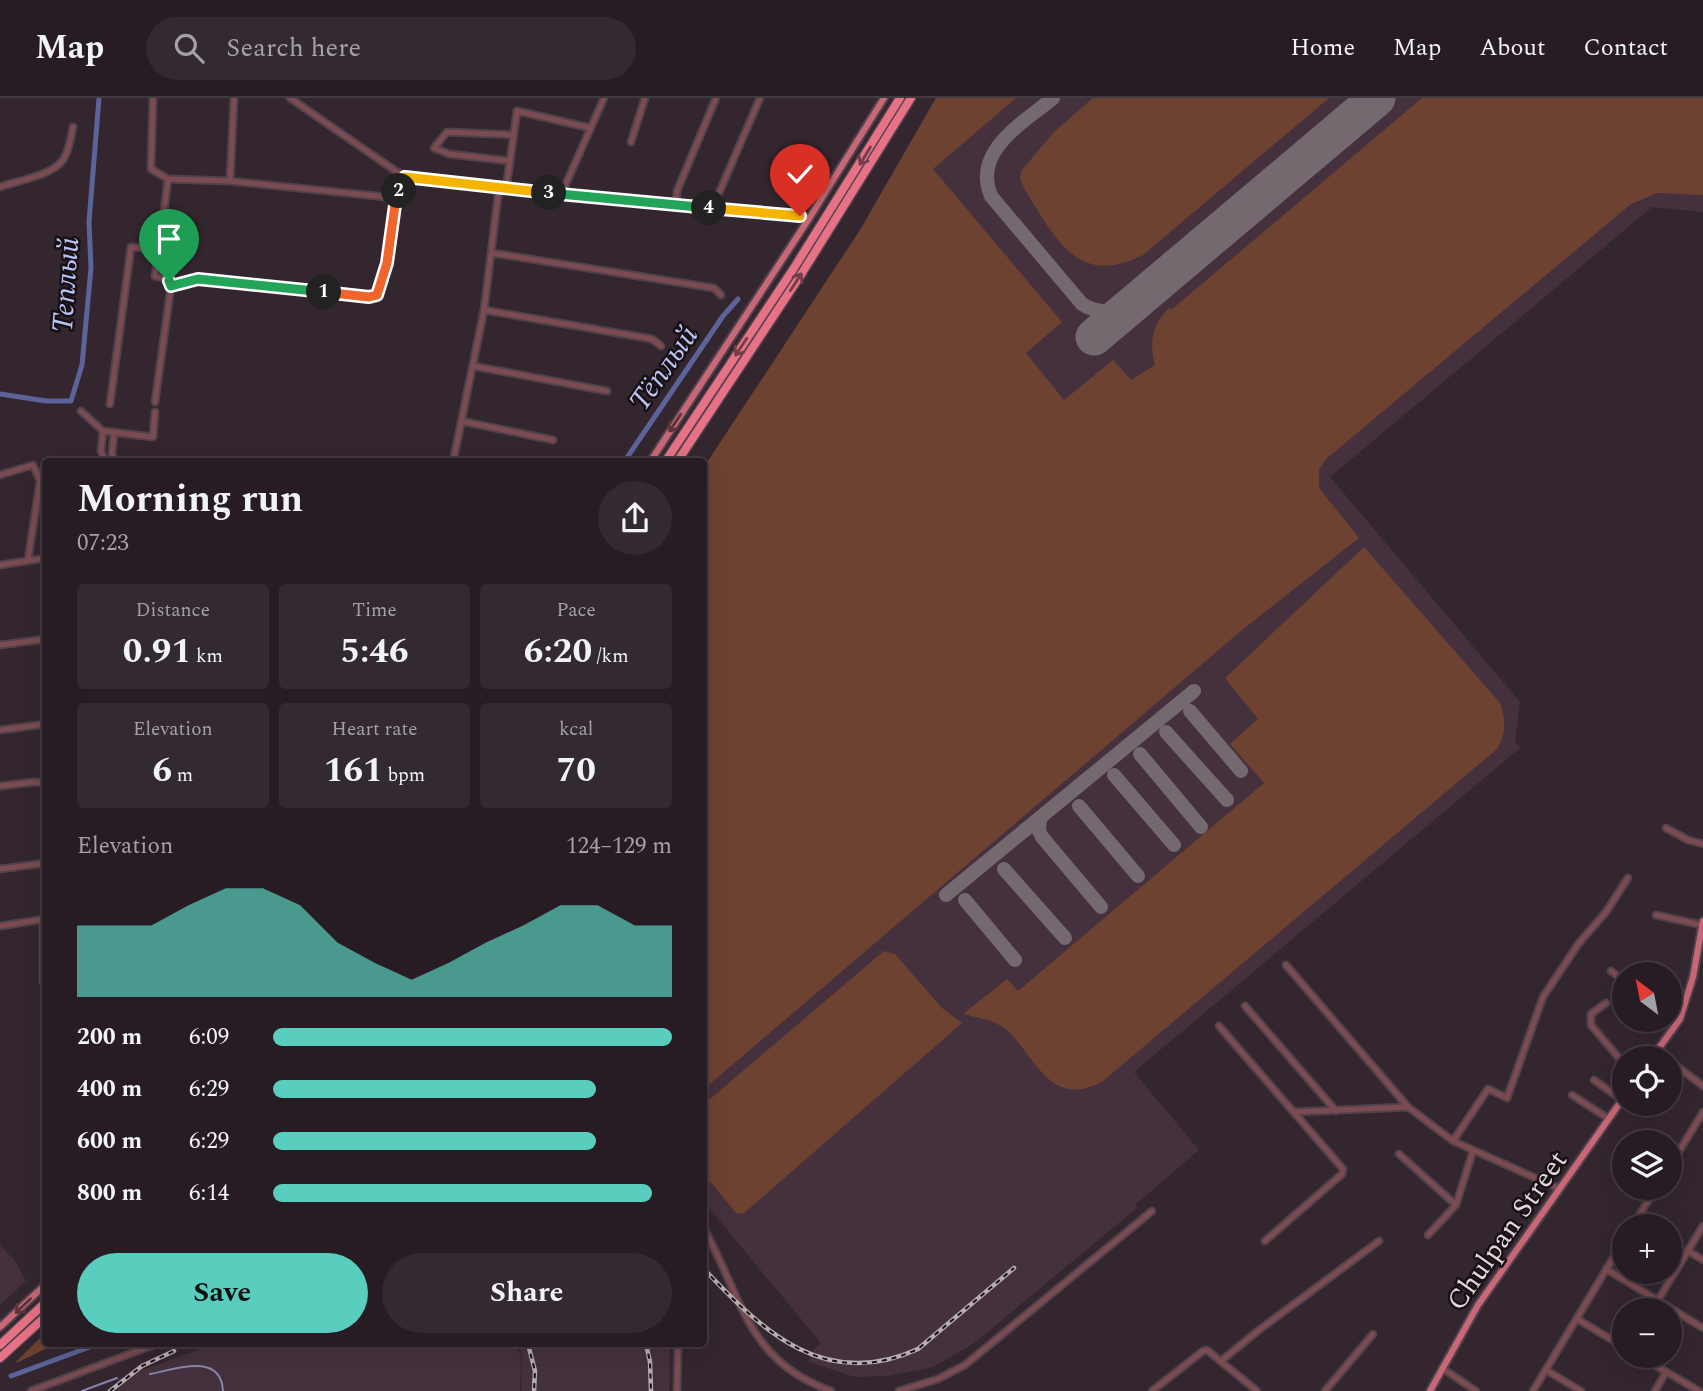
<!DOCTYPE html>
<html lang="en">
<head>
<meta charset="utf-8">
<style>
  :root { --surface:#271c23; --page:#332930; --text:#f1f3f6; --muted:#a4a1a6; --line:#433a41; --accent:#5acebe }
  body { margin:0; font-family:Spectral,serif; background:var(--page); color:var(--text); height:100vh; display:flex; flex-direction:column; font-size:26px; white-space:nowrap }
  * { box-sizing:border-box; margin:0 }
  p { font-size:23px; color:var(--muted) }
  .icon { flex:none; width:38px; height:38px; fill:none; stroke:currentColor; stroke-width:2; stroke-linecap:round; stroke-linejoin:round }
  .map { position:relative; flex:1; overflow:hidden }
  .details { position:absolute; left:42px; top:360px; width:665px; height:889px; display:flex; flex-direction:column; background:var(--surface); border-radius:7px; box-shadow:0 7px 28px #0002,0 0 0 2px var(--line) }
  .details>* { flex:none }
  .needle { width:46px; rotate:328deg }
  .buttons { position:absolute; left:1612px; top:864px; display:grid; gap:14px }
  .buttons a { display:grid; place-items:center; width:70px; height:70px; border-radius:50%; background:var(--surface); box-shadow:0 7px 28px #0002,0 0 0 2px var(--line); font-size:35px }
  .pin { position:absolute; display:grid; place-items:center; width:60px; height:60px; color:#fff; margin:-72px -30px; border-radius:50% 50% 50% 0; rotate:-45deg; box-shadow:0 0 7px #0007 }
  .pin .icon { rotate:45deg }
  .km { position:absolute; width:35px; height:35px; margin:-18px; border-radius:50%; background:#222; color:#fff; font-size:19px; line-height:35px; text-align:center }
  .round { display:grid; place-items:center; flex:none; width:74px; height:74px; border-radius:37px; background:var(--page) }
  .head { display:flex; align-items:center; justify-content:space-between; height:119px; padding:0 35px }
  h1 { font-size:38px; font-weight:700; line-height:52px }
  .figures { display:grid; grid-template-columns:repeat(3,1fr); gap:10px; height:119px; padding:7px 35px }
  .figures div { display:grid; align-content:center; border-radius:7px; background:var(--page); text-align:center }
  .figures b { font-size:35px; font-weight:700 }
  .figures small { font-size:19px; font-weight:400 }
  .figures p { font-size:19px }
  .chart { height:196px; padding:14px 35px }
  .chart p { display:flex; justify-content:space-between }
  .chart svg { width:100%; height:126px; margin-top:7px; fill:var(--accent); opacity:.7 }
  .action { display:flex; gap:14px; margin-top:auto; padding:14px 35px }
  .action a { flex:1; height:80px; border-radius:42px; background:var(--accent); color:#111; font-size:28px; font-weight:700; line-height:80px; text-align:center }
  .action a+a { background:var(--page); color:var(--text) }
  ul { padding:0 35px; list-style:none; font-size:23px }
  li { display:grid; grid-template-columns:112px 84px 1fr; align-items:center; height:52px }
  li i { height:18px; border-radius:9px; background:var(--accent) }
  header { display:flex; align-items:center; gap:42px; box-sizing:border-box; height:98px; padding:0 35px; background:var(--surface); border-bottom:2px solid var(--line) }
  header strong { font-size:33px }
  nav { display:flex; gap:38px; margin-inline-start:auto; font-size:24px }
  .search { width:490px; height:63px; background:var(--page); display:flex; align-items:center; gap:18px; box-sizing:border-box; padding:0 24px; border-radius:38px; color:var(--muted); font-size:26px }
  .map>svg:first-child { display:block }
  .built { fill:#44313d }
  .green { fill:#6e4230 }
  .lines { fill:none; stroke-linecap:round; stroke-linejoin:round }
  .stream { stroke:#8486ad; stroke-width:2 }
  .canal { stroke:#5c6398; stroke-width:5 }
  .taxiway { stroke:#756970; stroke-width:14 }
  .runway { stroke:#756970; stroke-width:37 }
  .minor-casing { stroke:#50424b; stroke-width:9 }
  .major-casing { stroke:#50424b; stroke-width:10 }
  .highway-casing { stroke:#50424b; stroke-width:11 }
  .minor { stroke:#7b4b51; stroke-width:5 }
  .major { stroke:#c86776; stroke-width:6 }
  .highway { stroke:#e77285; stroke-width:8 }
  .rail-casing { stroke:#b6acb2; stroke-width:4.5 }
  .rail { stroke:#171115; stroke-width:2; stroke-dasharray:5; stroke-linecap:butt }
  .oneway { stroke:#753d47 }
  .oneway2 { stroke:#5e333c }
  .split-1-casing { stroke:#fff; stroke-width:14 }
  .split-2-casing { stroke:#fff; stroke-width:14 }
  .split-3-casing { stroke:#fff; stroke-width:14 }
  .split-4-casing { stroke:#fff; stroke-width:14 }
  .split-5-casing { stroke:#fff; stroke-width:14 }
  .split-1 { stroke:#22a559; stroke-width:9 }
  .split-2 { stroke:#f0652b; stroke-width:9 }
  .split-3 { stroke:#f5b400; stroke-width:9 }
  .split-4 { stroke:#22a559; stroke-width:9 }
  .split-5 { stroke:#f5b400; stroke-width:9 }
  .labels { text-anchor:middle; stroke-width:5; stroke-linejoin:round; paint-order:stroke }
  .street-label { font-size:28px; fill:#e1d8dd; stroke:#171115 }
  .water-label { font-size:30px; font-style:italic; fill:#bac3f3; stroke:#171115 }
</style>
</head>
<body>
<header>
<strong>Map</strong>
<div class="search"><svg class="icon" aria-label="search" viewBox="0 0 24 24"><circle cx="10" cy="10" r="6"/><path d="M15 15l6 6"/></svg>Search here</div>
<nav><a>Home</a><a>Map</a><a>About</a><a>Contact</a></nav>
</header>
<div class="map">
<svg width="1703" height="1293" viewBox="0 0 1703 1293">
  <rect width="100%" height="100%" fill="#34262f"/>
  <g class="built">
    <polygon points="936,0 1703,0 1703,114 1652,109 1330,379 1520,604 1515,643 1520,650 1134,974 1199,1052 1135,1107 1137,1110 973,1246 933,1269 887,1278 855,1279 809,1264 813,1252 821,1245 704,1104 704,369 860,132"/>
    <polygon points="0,1147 15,1163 26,1183 0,1207"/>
    <polygon points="214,1246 515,1246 521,1257 520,1293 115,1293 118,1281"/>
    <polygon points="517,1246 670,1246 669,1293 521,1293 522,1256"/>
  </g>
  <g class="green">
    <path d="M 936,0 L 1016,0 L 933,71 L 1062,224 L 1026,255 L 1064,302 L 1113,262 L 1131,282 L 1155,267 C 1149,245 1152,226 1169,210 L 1171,212 L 1422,0 L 1703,0 L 1703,97 L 1657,95 L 1631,106 L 1326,361 L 1319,372 L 1319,390 L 1359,440 L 1242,532 L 704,991 L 704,369 L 860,132 Z"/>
    <path d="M 1093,0 L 1329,0 L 1143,157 C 1093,182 1068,161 1041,118 C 1034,106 1024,93 1020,80 L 1021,73 L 1054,34 Z"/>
    <path d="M 1364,449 L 1500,605 C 1506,620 1506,638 1497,651 L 1103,983 C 1052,1011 1038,964 1009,934 C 997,922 978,920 963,916 L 1007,881 L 1018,893 L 1264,685 L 1230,646 L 1258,621 L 1225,580 Z"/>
    <polygon points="884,853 895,856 942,910 962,925 743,1116 736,1115 704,1076 704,1006"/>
    <polygon points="45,1235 46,1246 56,1246 14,1266"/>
  </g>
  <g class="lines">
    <g class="stream">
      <path d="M 150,1276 C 176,1271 221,1254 223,1293"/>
      <polyline points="82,1293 117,1280"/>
    </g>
    <g class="canal">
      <polyline points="0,296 46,303 71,303 82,267 91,170 89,124 99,0"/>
      <polyline points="624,364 723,218 738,201"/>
      <polyline points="11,1278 98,1246"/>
    </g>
    <g class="taxiway">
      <path d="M 1053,0 C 1023,25 972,53 991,98 L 1082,206 C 1101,218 1119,214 1137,203"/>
      <polyline points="1190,613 1241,673"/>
      <polyline points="1166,634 1227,702"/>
      <polyline points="1140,656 1201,729"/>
      <polyline points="1114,677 1174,747"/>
      <polyline points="1079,708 1138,778"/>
      <polyline points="1040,720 1039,733 1042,739 1101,809"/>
      <polyline points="1004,771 1065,840"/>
      <polyline points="946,797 1194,593"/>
      <polyline points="965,802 1015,862"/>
    </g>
    <polyline class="runway" points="1094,239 1377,0"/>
    <g class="minor-casing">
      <g id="minor">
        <polyline points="153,0 151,71 168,81 230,83 396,100 405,79"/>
        <polyline points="290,0 397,74 415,81 810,119"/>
        <polyline points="631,44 645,0"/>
        <polyline points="510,63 449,56 434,50 447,34 514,37"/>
        <polyline points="230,83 234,0"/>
        <path d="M 0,89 C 17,83 53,77 63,62 C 69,53 71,40 73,29"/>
        <polyline points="506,91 517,13 591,30"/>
        <polyline points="564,96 565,88 604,0"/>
        <polyline points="676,107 677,93 716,0"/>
        <polyline points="715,110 716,102 760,0"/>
        <polyline points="492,155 714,190 721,197"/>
        <polyline points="171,188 198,181 372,199 377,197 387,165 396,100"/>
        <polyline points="484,212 652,241 661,248"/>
        <polyline points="473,268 607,293"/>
        <polyline points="155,304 171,188 168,181 155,178 159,152"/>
        <polyline points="110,306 131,149 159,152 168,81"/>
        <polyline points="81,313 103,333"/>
        <polyline points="461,323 553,342"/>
        <polyline points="114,335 112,356 115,364"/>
        <polyline points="105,364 101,353 103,333 153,339 155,314"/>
        <polyline points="453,364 484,212 499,90"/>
        <polyline points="0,377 33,367 40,383 28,462"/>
        <polyline points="0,467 46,460"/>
        <polyline points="0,547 46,541"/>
        <polyline points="0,632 46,626"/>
        <polyline points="0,688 35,684 46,685"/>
        <polyline points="1666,730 1688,742 1703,746"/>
        <polyline points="0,771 46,765"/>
        <polyline points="46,795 46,803"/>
        <polyline points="1656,817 1702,827"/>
        <polyline points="0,828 45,821"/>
        <polyline points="1286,867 1408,1009"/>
        <polyline points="1611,873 1624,883"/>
        <polyline points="43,884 43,827 46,820"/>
        <polyline points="1606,905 1591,916 1591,927 1624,966"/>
        <polyline points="1245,908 1336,1013"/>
        <polyline points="1670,915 1680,921"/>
        <polyline points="1219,928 1343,1071 1342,1076 1265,1143"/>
        <polyline points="1670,963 1703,988"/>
        <polyline points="1594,982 1622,1002"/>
        <polyline points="1572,997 1609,1021"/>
        <polyline points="1294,1014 1408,1009 1453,1043 1560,1091"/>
        <polyline points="1453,1043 1488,991 1507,1000 1543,899 1579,845 1606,814 1628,780"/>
        <polyline points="1399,1056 1456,1107"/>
        <polyline points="1670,1068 1703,1014"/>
        <polyline points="1632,1129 1656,1090"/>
        <path d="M 704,1131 C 742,1198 746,1263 831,1293"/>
        <polyline points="1428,1137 1456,1107 1473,1053"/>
        <polyline points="1688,1153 1703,1162"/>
        <polyline points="1606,1171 1703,1230"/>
        <polyline points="1658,1202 1703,1128"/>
        <polyline points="1577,1221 1624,1249"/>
        <polyline points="1639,1258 1699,1293"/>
        <polyline points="1221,1263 1259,1232 1379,1143"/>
        <polyline points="1442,1270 1476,1293"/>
        <polyline points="1546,1272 1581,1293"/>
        <polyline points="31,1293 156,1246"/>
        <polyline points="677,1293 678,1246"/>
        <polyline points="899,1293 938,1281 965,1267 1152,1113"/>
        <polyline points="1152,1293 1203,1253 1207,1252 1257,1293"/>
        <polyline points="1325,1293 1373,1236"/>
        <polyline points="1533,1293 1624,1142"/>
        <polyline points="1655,1293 1666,1274"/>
      </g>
    </g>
    <g class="major-casing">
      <g id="major">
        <polyline points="650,364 810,119 884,0"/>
        <polyline points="1651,961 1680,921 1693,879 1703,823"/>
        <polyline points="0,1229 46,1186"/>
        <polyline points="1430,1293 1478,1207 1624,999"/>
      </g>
    </g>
    <g class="highway-casing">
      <g id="highway">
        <polyline points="665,364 794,170 900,0"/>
        <polyline points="677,364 802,175 911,0"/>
        <polyline points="0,1247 46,1204"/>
        <polyline points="0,1260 46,1218"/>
      </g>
    </g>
    <use href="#minor" class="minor"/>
    <use href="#major" class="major"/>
    <use href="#highway" class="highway"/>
    <g class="rail-casing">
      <g id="rail">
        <path d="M 704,1171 C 764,1235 826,1293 918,1251 L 1014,1170"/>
        <polyline points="528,1246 535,1273 534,1293"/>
        <polyline points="646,1246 650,1264 651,1293"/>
        <polyline points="110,1293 142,1268 174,1253"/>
      </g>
    </g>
    <use href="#rail" class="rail"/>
  </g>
  <defs><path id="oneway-shaft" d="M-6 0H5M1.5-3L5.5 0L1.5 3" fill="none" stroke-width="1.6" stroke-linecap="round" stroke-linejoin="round" transform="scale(1.75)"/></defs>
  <g class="oneway">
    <use href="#oneway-shaft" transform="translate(865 58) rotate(121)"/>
    <use href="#oneway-shaft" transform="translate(796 184) rotate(-57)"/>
    <use href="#oneway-shaft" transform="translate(741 249) rotate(124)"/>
  </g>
  <g class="oneway2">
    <use href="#oneway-shaft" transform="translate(675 325) rotate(123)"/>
    <use href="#oneway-shaft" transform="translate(23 1208) rotate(136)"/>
  </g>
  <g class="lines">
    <g class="split-1-casing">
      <polyline id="split-1" points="169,183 171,188 198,181 324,194"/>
    </g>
    <g class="split-2-casing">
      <polyline id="split-2" points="324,194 369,199 377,197 387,165 396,100 399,93"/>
    </g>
    <g class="split-3-casing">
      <polyline id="split-3" points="399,93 405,79 549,95"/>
    </g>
    <g class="split-4-casing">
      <polyline id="split-4" points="549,95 709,110"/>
    </g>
    <g class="split-5-casing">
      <polyline id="split-5" points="709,110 800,118"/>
    </g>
    <use href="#split-1" class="split-1"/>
    <use href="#split-2" class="split-2"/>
    <use href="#split-3" class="split-3"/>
    <use href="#split-4" class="split-4"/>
    <use href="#split-5" class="split-5"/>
  </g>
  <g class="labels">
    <g class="street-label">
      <text transform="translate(1506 1132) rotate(-55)" y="10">Chulpan Street</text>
    </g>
    <g class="water-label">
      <text transform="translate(65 187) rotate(-86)" y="10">Теплый</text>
      <text transform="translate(663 270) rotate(-55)" y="10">Тёплый</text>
    </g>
  </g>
</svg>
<div class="buttons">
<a><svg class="needle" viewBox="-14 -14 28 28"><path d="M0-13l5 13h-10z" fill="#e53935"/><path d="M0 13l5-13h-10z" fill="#a4a1a6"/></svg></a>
<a><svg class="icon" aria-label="locate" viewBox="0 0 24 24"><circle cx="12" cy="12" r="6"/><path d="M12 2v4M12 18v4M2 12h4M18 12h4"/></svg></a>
<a><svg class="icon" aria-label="layers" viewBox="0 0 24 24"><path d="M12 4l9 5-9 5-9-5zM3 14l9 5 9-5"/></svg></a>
<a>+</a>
<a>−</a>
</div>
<div class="pin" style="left:169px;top:183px;background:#1e9e55"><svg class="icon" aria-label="arrive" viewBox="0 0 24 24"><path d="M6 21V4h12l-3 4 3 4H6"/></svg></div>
<div class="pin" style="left:800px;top:118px;background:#d93025"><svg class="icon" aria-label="check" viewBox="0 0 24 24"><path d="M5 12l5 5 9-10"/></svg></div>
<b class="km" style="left:324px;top:194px">1</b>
<b class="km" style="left:399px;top:93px">2</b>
<b class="km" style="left:549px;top:95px">3</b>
<b class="km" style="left:709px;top:110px">4</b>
<section class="details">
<div class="head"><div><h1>Morning run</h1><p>07:23</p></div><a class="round"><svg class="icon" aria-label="share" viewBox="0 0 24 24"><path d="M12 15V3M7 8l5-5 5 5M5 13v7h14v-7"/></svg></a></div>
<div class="figures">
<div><p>Distance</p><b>0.91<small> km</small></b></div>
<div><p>Time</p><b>5:46</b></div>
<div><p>Pace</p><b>6:20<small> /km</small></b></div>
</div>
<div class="figures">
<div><p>Elevation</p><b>6<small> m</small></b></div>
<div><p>Heart rate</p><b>161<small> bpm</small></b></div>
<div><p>kcal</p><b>70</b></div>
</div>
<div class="chart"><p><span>Elevation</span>124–129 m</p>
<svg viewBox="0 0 160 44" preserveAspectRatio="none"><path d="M0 44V19L10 19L20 19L30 12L40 6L50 6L60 12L70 25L80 32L90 38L100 32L110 25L120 19L130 12L140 12L150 19L160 19V44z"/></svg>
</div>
<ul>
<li><b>200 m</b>6:09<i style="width:100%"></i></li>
<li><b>400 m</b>6:29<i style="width:81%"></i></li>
<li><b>600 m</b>6:29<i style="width:81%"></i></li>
<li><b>800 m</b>6:14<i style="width:95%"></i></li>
</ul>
<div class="action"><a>Save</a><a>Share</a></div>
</section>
</div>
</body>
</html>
